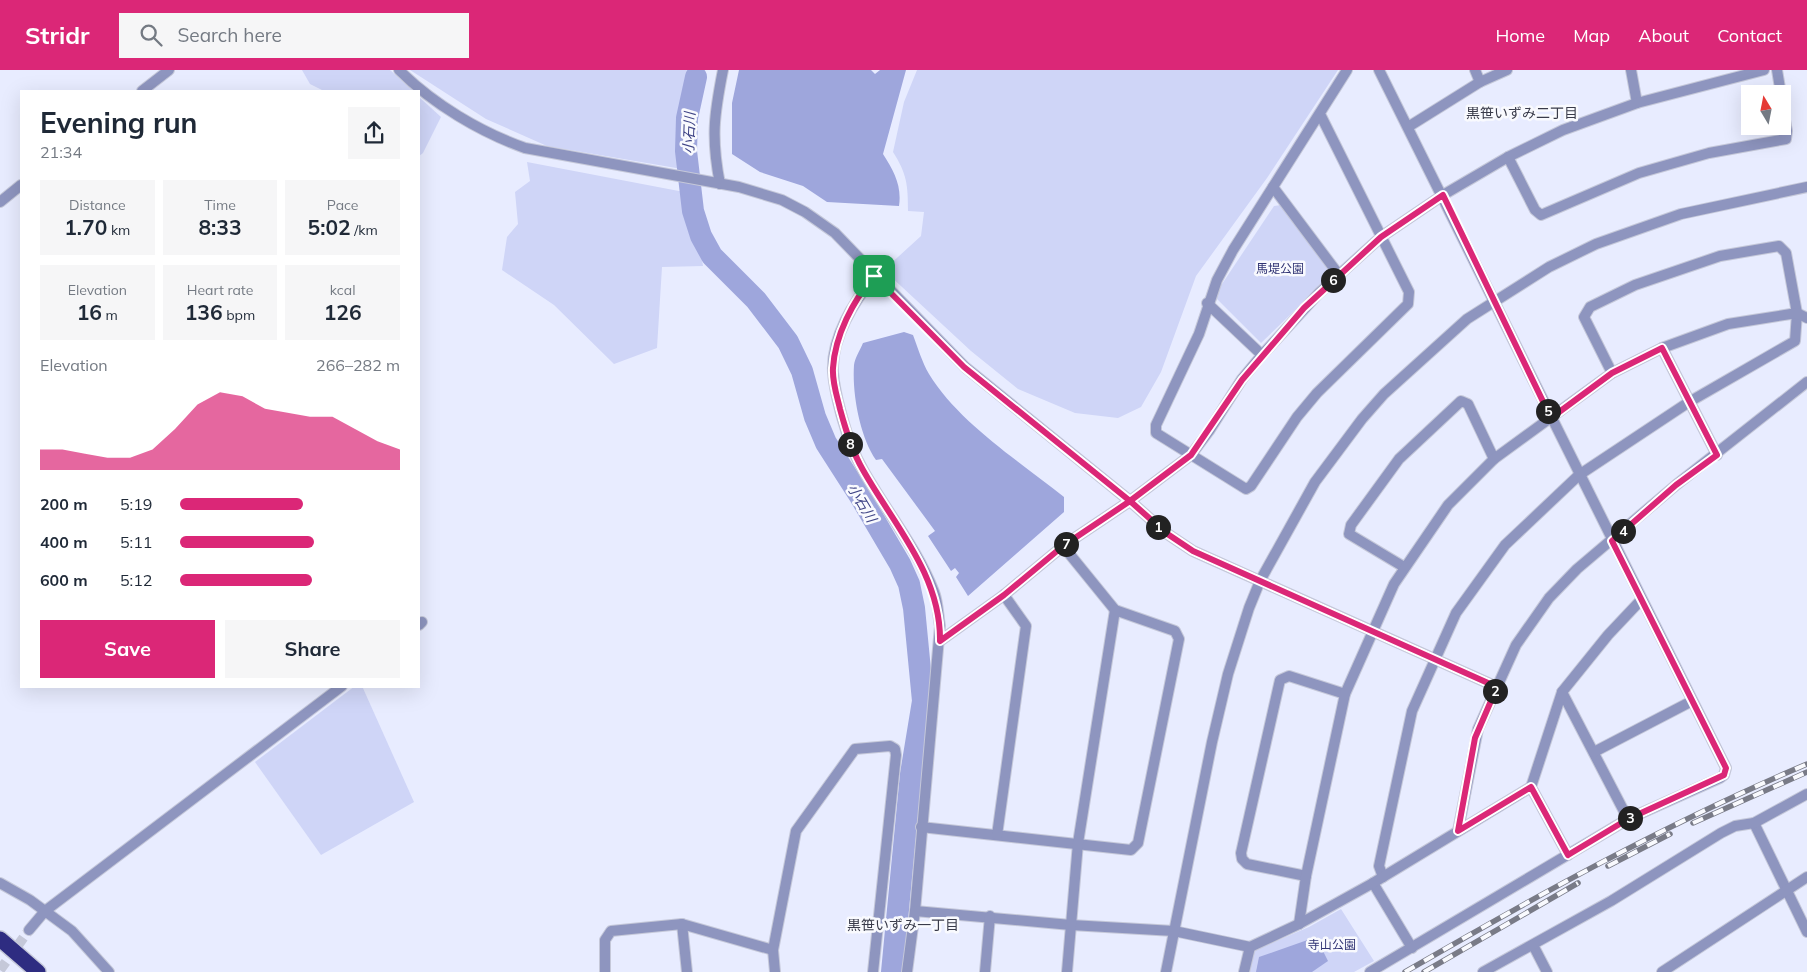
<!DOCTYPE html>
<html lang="en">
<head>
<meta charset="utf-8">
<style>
  :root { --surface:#fff; --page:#f6f6f7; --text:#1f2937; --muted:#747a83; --accent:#db2777 }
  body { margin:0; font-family:Mulish,"Noto Sans JP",sans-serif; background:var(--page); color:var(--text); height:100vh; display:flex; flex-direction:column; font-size:19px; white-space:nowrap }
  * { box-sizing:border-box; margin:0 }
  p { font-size:16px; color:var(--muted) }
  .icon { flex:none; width:28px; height:28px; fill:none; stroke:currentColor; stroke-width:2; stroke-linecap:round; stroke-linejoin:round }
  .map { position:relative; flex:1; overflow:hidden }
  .side { position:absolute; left:20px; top:20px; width:400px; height:598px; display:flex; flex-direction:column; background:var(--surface); border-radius:0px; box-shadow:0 5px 20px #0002 }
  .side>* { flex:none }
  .needle { width:32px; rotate:350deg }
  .controls { position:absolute; left:1741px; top:15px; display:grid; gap:10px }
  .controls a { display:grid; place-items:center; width:50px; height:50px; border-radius:0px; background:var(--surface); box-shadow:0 5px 20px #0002; font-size:25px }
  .pin { position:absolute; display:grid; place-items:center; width:42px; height:42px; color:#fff; margin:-21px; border-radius:10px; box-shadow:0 2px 8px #0006 }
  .km { position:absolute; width:25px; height:25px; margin:-12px; border-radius:50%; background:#222; color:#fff; font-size:14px; line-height:25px; text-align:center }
  .round { display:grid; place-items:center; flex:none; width:52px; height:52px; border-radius:0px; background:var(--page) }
  .summary { display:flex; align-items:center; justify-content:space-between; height:85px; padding:0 20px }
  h1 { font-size:28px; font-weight:700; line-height:38px }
  .figures { display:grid; grid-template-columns:repeat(3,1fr); gap:8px; height:85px; padding:5px 20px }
  .figures div { display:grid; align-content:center; border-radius:0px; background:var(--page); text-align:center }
  .figures b { font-size:21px; font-weight:700 }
  .figures small { font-size:14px; font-weight:400 }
  .figures p { font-size:14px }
  .chart { height:140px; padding:10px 20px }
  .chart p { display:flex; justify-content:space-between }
  .chart svg { width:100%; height:90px; margin-top:5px; fill:var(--accent); opacity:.7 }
  .cta { display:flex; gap:10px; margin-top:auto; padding:10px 20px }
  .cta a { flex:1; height:58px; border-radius:0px; background:var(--accent); color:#fff; font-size:20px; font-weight:700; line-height:58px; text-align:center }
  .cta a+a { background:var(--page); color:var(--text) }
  ul { padding:0 20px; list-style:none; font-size:16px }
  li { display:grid; grid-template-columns:80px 60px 1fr; align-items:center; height:38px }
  li i { height:12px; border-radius:6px; background:var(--accent) }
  header { display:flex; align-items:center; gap:30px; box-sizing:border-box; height:70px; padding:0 25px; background:var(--accent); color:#fff }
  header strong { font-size:24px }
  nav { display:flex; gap:28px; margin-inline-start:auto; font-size:18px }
  .search { width:350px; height:45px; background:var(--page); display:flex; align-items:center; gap:12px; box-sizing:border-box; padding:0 18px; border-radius:0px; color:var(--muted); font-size:19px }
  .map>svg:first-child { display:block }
  .green { fill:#cfd5f7 }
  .water { fill:#9ea6dc }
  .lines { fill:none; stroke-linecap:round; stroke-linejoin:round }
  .stream { stroke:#9ea6dc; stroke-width:4 }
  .river { stroke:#9ea6dc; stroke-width:22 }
  .minor-tunnel { stroke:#c5c8d9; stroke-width:10; stroke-dasharray:10 5; stroke-linecap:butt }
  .minor-casing { stroke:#c5c8d9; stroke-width:12 }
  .tertiary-casing { stroke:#c5c8d9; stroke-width:12 }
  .motorway-casing { stroke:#c5c8d9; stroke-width:18 }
  .minor { stroke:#8e95bf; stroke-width:10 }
  .tertiary { stroke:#8e95bf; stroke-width:10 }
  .motorway { stroke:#2e2c81; stroke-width:15 }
  .rail-casing { stroke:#797b87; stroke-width:5.5 }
  .rail { stroke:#f9fafe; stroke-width:4; stroke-dasharray:11; stroke-linecap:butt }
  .route-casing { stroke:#fff; stroke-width:10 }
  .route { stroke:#db2777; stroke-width:6 }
  .labels { text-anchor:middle; stroke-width:5; stroke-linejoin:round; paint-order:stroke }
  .park-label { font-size:12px; fill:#313474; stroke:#f9fafe }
  .neighbourhood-label { font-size:14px; fill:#393b4a; stroke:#f9fafe }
  .water-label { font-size:14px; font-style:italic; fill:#3f4486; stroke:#f9fafe }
</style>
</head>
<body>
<header>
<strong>Stridr</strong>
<div class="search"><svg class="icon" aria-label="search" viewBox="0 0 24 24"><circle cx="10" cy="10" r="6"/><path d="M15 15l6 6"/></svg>Search here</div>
<nav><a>Home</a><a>Map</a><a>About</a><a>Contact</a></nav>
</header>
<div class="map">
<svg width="1807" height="902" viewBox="0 0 1807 902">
  <rect width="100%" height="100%" fill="#e8ecff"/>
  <g class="green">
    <polygon points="302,0 390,0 413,21 324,21 310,14"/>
    <path d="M 410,0 L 692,0 C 683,33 681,65 682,99 L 547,76 L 486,49 Z"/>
    <path d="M 917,0 L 1338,0 L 1267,108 L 1196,206 L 1161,302 L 1141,337 L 1118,348 L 1075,343 L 1018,319 L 971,281 L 888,204 L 887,197 L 921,166 L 924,142 L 908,141 C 908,115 907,104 893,82 L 904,32 Z"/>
    <polygon points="419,27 441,47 423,83 419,86"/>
    <polygon points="527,92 684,122 700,176 703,196 662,197 657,278 614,294 554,235 502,200 507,167 518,154 515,122 530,111"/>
    <polygon points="1281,135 1335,202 1261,273 1214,226 1274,136"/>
    <polygon points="355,616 362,616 414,732 321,785 255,692"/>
    <polygon points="1341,839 1374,891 1354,902 1249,902 1253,881 1309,857"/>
  </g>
  <g class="water">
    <path d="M 739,0 L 871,0 L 875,4 L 880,0 L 906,0 L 883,84 C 894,101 902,116 899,136 L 827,132 L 803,116 L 760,102 L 732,84 L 732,33 Z"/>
    <path d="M 904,262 L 913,265 C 918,278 922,292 929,304 C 959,353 1019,391 1064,427 L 1064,442 L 968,526 L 956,507 L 959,503 L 955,498 L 951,501 L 928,466 L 935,461 L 882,389 L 876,390 C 860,367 852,324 854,295 C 855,288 860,280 863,273 Z"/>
    <polygon points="1316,867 1328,891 1312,902 1256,902 1259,887"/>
  </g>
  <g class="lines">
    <polyline class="stream" points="696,7 699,0"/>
    <polyline class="river" points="696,7 687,48 686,81 693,141 701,166 712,186 756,230 788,272 802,301 815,347 826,373 860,426 900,494 909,514 914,538 923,631 911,704 892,902"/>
    <polyline class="minor-tunnel" points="0,900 29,860"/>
    <g class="minor-casing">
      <g id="minor">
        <polyline points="1475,0 1480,12"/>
        <polyline points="1631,0 1637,33"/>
        <polyline points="1777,0 1781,24"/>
        <polyline points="142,21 169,0"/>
        <polyline points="1320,44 1409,222 1408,234 1317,323 1297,347 1251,416 1246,419 1156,363 1156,355 1199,264 1217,210 1233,180 1347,0"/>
        <polyline points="1408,57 1480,12 1507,0"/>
        <polyline points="1508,87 1535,140 1541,145 1639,103 1709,83 1786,69 1787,61 1782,35"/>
        <path d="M 720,114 C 711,68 714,45 723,0"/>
        <polyline points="1273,117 1339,205"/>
        <path d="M 875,206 C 854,231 831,268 833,302 C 834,318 838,332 842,347 C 847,365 853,383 863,400 C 886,441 917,478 934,522 C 938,532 938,545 940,556 L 915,841 L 907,902"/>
        <polyline points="1207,233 1262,285"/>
        <polyline points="1662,278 1717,385"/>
        <polyline points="1404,497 1349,464 1351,455 1399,389 1461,331 1468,334 1494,389"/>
        <polyline points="419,555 422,552"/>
        <polyline points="1372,561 1497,617"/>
        <polyline points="940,571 1004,525 1063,476 1130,431 1191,385 1209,361 1242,309 1262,285 1319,223 1381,167 1443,125 1508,87 1563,60 1637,33 1764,0"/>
        <polyline points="1562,622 1628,749"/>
        <polyline points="1594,682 1692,631"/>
        <polyline points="1754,753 1807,862"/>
        <polyline points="921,757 1131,780 1138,773 1179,569 1175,561 1115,540 1063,476"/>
        <polyline points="1458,761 1478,659 1516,575 1549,528 1577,499 1676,415 1807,312"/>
        <polyline points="997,765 1026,556 1004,525"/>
        <polyline points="1568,785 1531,717 1562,622 1608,565 1641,530"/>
        <polyline points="1306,806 1247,794 1242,789 1241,783 1280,610 1289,606 1345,624"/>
        <polyline points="1383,807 1379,796 1412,641 1456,543 1505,475 1579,405 1689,332 1795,271 1797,243 1786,183 1779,176 1720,186 1635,215 1590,237 1584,247 1612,303"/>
        <polyline points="0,813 30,830 72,861 109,902"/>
        <polyline points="1373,813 1412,878"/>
        <polyline points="915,841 1071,855 1174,861"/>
        <polyline points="682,854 687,902"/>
        <polyline points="1299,854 1306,806 1345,624 1394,514 1448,435 1494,389 1612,303 1662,278 1728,254 1797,243 1807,248"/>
        <polyline points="1299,854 1373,813 1531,717"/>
        <polyline points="29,860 45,841 342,616"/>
        <polyline points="1533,875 1547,902"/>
        <polyline points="605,902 605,870 611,861 682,854 773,880"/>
        <polyline points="775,902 773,880 796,761 855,679 890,676 895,679 896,685 873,902"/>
        <polyline points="985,902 990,846"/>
        <polyline points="1067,902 1078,773 1115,540"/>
        <polyline points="1244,902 1250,877"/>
        <polyline points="1370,902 1628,749 1720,708 1724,705 1726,698 1379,0"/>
        <polyline points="1483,902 1611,831 1721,763 1735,756 1754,753 1807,724"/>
        <polyline points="1662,902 1807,807"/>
      </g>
    </g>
    <g class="tertiary-casing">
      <g id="tertiary">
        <path d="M 399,0 C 433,34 480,62 525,78 L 739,117 L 782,130 L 805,142 L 835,163 L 965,297 L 1130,431 L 1166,463 L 1193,481 L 1372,561"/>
        <polyline points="0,132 21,115"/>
        <polyline points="1174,861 1250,877 1299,854"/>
        <polyline points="1166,902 1212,672 1228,604 1249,538 1260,511 1315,412 1362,349 1384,324 1467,249 1549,197 1596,174 1681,144 1807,117"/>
      </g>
    </g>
    <g class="motorway-casing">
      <polyline id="motorway" points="0,869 38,902"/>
    </g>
    <use href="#minor" class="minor"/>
    <use href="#tertiary" class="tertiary"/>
    <use href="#motorway" class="motorway"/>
    <g class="rail-casing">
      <g id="rail">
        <polyline points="1693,753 1807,702"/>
        <polyline points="1608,796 1670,764"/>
        <path d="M 1405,902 C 1536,826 1668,753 1807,694"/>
        <polyline points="1424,902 1578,813"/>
      </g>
    </g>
    <use href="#rail" class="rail"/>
  </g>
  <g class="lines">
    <g class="route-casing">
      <path id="route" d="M 874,206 L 964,297 L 1130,431 L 1166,463 L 1193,481 L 1497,617 L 1475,668 L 1458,761 L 1531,717 L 1568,785 L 1628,749 L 1724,705 L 1726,698 L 1612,471 L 1676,415 L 1717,385 L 1662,278 L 1612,303 L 1551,348 L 1443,125 L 1381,167 L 1304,238 L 1242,310 L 1191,385 L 1130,431 L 1063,476 L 1004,525 L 940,571 C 941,505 894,455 863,400 C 852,381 846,361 840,339 C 837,326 832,312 833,298 C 835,265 853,231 874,206"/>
    </g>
    <use href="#route" class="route"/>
  </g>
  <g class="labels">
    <g class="park-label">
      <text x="1280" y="203">馬堤公園</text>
      <text x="1332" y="879">寺山公園</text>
    </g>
    <g class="neighbourhood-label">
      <text x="1522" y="48">黒笹いずみ二丁目</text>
      <text x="903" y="860">黒笹いずみ一丁目</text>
    </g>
    <g class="water-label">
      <text transform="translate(689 63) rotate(-88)" y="5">小石川</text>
      <text transform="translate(862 433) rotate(59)" y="5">小石川</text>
    </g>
  </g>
</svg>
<div class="controls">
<a><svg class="needle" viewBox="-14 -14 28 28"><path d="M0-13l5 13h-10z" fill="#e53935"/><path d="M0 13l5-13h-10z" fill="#747a83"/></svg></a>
</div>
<div class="pin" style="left:874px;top:206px;background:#1e9e55"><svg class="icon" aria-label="arrive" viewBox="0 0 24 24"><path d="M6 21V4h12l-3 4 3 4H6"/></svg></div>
<b class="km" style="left:1158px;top:457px">1</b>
<b class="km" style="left:1495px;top:621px">2</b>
<b class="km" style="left:1630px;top:748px">3</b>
<b class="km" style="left:1623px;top:461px">4</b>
<b class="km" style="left:1548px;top:341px">5</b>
<b class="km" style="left:1333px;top:210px">6</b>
<b class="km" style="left:1066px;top:474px">7</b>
<b class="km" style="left:850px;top:374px">8</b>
<section class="side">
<div class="summary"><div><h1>Evening run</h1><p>21:34</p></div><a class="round"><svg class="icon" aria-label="share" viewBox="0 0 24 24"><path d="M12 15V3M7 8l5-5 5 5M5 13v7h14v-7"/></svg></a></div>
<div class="figures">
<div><p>Distance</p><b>1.70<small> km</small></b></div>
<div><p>Time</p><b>8:33</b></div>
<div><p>Pace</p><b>5:02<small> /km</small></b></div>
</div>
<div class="figures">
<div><p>Elevation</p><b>16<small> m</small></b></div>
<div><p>Heart rate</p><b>136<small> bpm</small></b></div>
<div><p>kcal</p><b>126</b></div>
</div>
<div class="chart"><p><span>Elevation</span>266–282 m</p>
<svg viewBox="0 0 160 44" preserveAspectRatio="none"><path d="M0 44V34L10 34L20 36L30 38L40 38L50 34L60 24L70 12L80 6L90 8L100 14L110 16L120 18L130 18L140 24L150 30L160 34V44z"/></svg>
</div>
<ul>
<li><b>200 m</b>5:19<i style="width:56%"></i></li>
<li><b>400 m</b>5:11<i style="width:61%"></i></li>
<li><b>600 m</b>5:12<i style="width:60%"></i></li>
</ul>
<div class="cta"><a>Save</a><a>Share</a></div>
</section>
</div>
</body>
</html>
